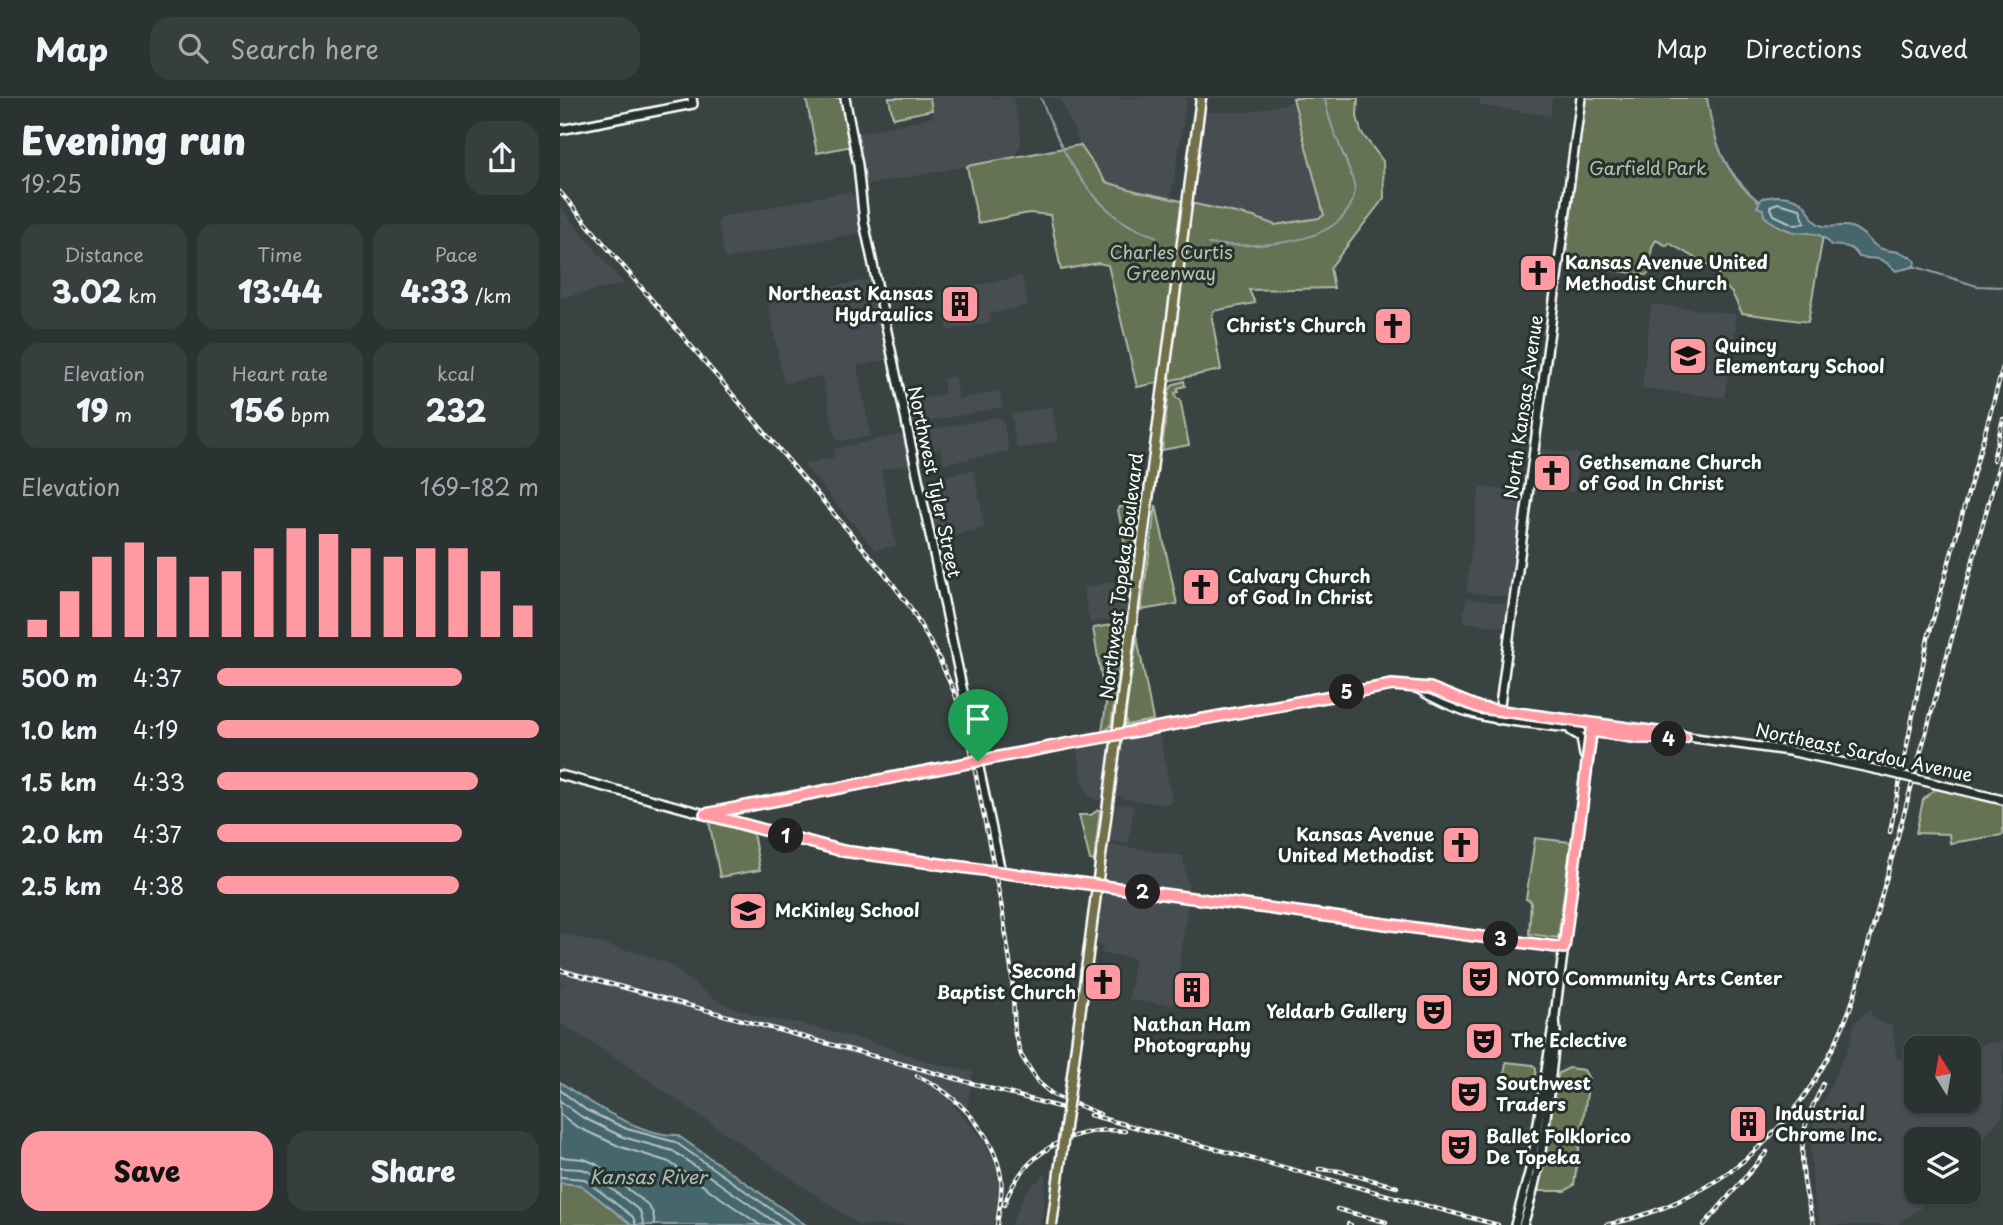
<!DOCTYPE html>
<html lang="en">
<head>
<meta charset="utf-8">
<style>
  :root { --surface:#2b3232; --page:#373e3e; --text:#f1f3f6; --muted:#a6aaac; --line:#474d4d; --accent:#ff9aa2 }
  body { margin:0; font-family:"Playpen Sans",sans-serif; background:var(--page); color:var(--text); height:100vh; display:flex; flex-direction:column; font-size:26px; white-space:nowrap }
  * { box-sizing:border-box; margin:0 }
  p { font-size:23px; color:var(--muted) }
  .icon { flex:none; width:38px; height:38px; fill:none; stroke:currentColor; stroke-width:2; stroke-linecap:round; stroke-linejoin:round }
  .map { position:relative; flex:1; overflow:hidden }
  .details { display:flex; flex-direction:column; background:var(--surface); width:560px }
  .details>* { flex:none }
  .needle { width:46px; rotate:349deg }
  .fabs { position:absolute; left:1344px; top:938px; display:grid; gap:14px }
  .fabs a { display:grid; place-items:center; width:77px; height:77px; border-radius:14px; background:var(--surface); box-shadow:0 2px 5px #0004,0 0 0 2px var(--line); font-size:35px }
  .pin { position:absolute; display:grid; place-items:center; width:60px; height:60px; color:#fff; margin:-72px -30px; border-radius:50% 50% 50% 0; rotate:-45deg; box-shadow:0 0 7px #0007 }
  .pin .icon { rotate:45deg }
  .km { position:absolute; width:35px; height:35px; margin:-18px; border-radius:50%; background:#222; color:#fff; font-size:19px; line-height:35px; text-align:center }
  .round { display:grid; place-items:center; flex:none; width:74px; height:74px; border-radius:21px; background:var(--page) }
  .summary { display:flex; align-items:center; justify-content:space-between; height:119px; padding:0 21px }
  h1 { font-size:38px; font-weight:800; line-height:52px }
  .metrics { display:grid; grid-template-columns:repeat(3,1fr); gap:10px; height:119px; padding:7px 21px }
  .metrics div { display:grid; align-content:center; border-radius:18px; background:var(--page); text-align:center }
  .metrics b { font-size:30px; font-weight:800 }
  .metrics small { font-size:19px; font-weight:400 }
  .metrics p { font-size:19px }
  .chart { height:196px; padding:14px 21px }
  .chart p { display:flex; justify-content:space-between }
  .chart svg { width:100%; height:126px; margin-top:7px; stroke:var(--accent); stroke-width:6 }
  .button { display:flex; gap:14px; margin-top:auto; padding:14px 21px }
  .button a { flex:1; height:80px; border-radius:21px; background:var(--accent); color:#111; font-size:28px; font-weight:800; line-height:80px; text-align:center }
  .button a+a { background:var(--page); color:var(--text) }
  ul { padding:0 21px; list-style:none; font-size:23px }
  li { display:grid; grid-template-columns:112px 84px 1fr; align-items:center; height:52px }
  li i { height:18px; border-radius:9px; background:var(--accent) }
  header { display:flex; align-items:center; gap:42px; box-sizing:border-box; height:98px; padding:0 35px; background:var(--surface); border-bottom:2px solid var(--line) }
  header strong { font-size:33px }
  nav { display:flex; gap:38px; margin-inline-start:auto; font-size:24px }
  .search { width:490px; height:63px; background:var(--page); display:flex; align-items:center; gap:18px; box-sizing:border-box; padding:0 24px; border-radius:21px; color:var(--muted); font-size:26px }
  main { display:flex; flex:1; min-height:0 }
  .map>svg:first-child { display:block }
  .built { fill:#464e51 }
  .green { fill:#657252; stroke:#b2b8a8; stroke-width:2 }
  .water { fill:#45666c; stroke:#8fa3a7; stroke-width:2 }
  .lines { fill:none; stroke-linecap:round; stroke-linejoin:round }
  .shore { stroke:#b5c2c4; stroke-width:2 }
  .stream { stroke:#8fa3a7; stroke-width:2 }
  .secondary-casing { stroke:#fff; stroke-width:12 }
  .primary-casing { stroke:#fff; stroke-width:13 }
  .secondary { stroke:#26332d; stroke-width:7 }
  .primary { stroke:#71704a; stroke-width:8 }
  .rail-casing { stroke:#fff; stroke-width:4.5 }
  .rail { stroke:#26332d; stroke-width:2; stroke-dasharray:5; stroke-linecap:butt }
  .secondary-bridge-casing { stroke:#fff; stroke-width:12; stroke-linecap:butt }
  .primary-bridge-casing { stroke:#fff; stroke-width:13; stroke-linecap:butt }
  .secondary-bridge { stroke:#26332d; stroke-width:7 }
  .primary-bridge { stroke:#71704a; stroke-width:8 }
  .route-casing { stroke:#fff; stroke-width:14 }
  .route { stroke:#ff9aa2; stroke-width:9 }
  .labels { text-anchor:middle; stroke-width:6; stroke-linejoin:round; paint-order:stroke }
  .park-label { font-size:18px; fill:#bac0b1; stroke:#26332d }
  .poi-label { font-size:18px; font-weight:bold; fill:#fff; stroke:#26332d; text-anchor:start }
  .street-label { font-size:18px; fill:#fff; stroke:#26332d }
  .water-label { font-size:19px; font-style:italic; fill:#abbabd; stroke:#26332d }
</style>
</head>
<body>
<header>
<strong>Map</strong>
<div class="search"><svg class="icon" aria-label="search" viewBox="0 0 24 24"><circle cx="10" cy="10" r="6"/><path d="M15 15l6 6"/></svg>Search here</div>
<nav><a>Map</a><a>Directions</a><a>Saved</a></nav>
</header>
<main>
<section class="details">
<div class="summary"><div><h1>Evening run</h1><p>19:25</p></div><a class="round"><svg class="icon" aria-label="share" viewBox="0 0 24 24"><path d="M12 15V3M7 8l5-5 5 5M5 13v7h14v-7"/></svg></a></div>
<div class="metrics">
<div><p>Distance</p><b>3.02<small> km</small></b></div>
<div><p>Time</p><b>13:44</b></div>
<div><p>Pace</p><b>4:33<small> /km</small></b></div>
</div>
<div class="metrics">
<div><p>Elevation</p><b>19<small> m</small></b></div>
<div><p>Heart rate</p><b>156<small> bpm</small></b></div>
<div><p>kcal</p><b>232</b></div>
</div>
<div class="chart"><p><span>Elevation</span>169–182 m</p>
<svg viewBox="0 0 160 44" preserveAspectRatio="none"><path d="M5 44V38M15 44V28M25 44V16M35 44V11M45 44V16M55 44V23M65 44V21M75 44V13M85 44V6M95 44V8M105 44V13M115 44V16M125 44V13M135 44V13M145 44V21M155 44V33"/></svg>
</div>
<ul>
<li><b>500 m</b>4:37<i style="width:76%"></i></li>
<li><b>1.0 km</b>4:19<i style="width:100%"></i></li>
<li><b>1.5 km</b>4:33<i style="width:81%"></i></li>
<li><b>2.0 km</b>4:37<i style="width:76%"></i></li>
<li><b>2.5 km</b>4:38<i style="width:75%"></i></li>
</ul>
<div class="button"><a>Save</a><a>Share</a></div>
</section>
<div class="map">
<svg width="1443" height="1127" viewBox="0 0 1443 1127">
  <rect width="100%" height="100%" fill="#394342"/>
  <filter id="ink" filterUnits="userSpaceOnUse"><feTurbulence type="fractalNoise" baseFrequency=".0143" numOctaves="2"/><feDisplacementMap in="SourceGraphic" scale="14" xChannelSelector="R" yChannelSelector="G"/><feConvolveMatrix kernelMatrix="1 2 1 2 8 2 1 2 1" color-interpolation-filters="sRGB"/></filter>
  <g filter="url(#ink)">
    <g class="built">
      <polygon points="370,0 453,0 461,34 461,46 455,59 302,88 295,36 373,19"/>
      <polygon points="500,0 627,0 611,101 546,84 520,47"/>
      <polygon points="921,0 992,0 990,18 919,7"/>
      <polygon points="733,4 764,117 759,120 715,127 694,119 634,106 646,14 687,14"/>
      <polygon points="285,94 292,95 294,99 303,134 165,161 158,124 161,119"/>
      <polygon points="0,109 64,186 0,200"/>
      <polygon points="462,178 468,207 430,216 431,224 388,233 380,195"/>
      <polygon points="312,181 329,261 297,268 311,338 280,343 275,338 262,278 224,285 207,201"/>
      <polygon points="1091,206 1175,216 1176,230 1164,300 1082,290"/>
      <polygon points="395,278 399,301 440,293 442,309 356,326 349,323 344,304 385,296 383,281"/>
      <polygon points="492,308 498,343 457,351 451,317"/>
      <polygon points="438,319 443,322 449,353 384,366 380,350 357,355 353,340 355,335"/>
      <polygon points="338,337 347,339 353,366 321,372 336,448 315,452 243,366 274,359 273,351"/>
      <polygon points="979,350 1020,356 1015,395 975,389"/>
      <polygon points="414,372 425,430 382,439 374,437 362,382"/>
      <polygon points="920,388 962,395 948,499 906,494"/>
      <polygon points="565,481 568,498 566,515 551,521 530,525 523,490"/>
      <polygon points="906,500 947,506 944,529 903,524"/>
      <polygon points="592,636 598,637 601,641 612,703 609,707 564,701 556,697 561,647 568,642"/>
      <polygon points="547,642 549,649 541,702 537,702 528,697 525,691 516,650 517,647"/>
      <polygon points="558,706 574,708 568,746 549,743 554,709"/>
      <polygon points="549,746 623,758 629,794 627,796 549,784 545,774"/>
      <polygon points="554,794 628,805 614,907 569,902 574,860 541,855 543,847 537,846 541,801 546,796"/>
      <polygon points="0,835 86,857 109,866 152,899 174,910 209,921 239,925 319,946 369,964 413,974 407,1012 392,1006 422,1040 436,1068 439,1094 433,1127 299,1127 53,958 0,925 0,887 7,887 0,885"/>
      <polygon points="1309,912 1315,921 1325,926 1332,927 1337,961 1356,958 1356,1003 1409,1003 1409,950 1400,950 1443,943 1443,1017 1409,1056 1409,1041 1356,1041 1356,1094 1376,1094 1366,1106 1337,1127 1260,1127 1253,1095 1250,1039 1260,1009 1289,948 1295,924"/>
      <polygon points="487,1074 481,1127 451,1127 466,1093"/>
    </g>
    <g class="green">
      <polygon points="246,0 282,0 292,48 257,55"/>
      <polygon points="329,0 370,0 372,12 333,20"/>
      <polygon points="733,0 798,0 797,18 801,34 823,63 824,100 770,170 774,190 689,192 695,205 653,213 652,220 661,272 577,289 548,167 538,165 501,172 490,117 469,115 418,125 407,68 520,47 546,84 576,93 694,119 715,127 759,120 764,117"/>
      <path d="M 1025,0 L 1147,0 C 1153,40 1164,78 1199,103 C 1216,115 1239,123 1257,131 L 1263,138 L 1248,224 L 1182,215 L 1172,195 L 1157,180 L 1159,174 L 1109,145 L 1107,148 L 1096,142 L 1092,149 L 1089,175 L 1086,177 L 1005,165 Z"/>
      <polygon points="624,283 625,288 618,290 618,294 615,295 616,300 620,301 629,347 602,352 609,292 614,286"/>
      <polygon points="576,407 580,411 571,469 569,467 558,412 560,409"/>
      <polygon points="596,407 617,506 581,512"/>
      <polygon points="556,526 563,527 564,533 551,628 542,635 546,606 533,530"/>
      <polygon points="577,539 593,622 566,627 566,615"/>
      <polygon points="1375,691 1443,707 1443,737 1390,745 1389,736 1356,735 1363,702"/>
      <polygon points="538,712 540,712 534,763 530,762 519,717 531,717"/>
      <polygon points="149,723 193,735 200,772 160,779"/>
      <polygon points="975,740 1010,744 1011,747 998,840 969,836 971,803 966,801"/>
      <polygon points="946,964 973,967 976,971 975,991 943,985"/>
      <polygon points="1009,970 1024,972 1029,981 1014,1087 1005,1093 977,1093 997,981 999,975"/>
      <polygon points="0,1085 21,1087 72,1127 0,1127"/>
    </g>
    <g class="water">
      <path d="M 1217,98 C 1257,99 1244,123 1263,128 C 1272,130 1282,126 1291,129 C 1303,133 1307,141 1316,148 C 1329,157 1341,148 1356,164 L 1353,169 L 1336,173 C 1317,156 1321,163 1299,159 C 1291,146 1285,149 1271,147 C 1261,133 1251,136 1235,134 C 1225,132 1212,125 1204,118 L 1203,111 L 1197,109 L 1202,100 Z"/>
      <path d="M 0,984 C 28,1004 81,1038 117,1037 L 246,1127 L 72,1127 L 21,1087 L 0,1085 Z"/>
    </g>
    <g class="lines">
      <g class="shore">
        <polygon points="1218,105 1240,111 1245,125 1235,127 1214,117 1210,108"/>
        <polyline points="0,992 26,1012 67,1031 115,1044 234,1127"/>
        <polyline points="0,1003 22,1019 63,1039 113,1053 219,1127"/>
        <polyline points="0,1016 17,1029 61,1049 109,1064 200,1127"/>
        <polyline points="0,1059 24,1061 36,1066 87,1106 93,1115 95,1127"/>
        <polyline points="0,1070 22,1071 30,1074 80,1113 84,1127"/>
        <polyline points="0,1079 24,1081 73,1119 76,1127"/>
      </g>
      <g class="stream">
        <path d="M 481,0 C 497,43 517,86 553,116 C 565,127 582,133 597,139"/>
        <path d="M 1147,0 C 1154,46 1163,72 1199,104"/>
        <path d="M 648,146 C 687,149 764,150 788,112 C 793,104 796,95 794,86 C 786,57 769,31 765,0"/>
        <polyline points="1353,168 1417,188 1443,189"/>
      </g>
      <g class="secondary-casing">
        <g id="secondary">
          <polyline points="285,0 298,67 304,124 441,774"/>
          <polyline points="0,32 133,6 132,0"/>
          <path d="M 855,589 C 908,623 950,623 1010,630 C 1046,634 1081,640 1117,641"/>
          <polyline points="938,622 1021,0"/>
          <polyline points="1011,633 1021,639 1024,657"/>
          <polyline points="0,677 283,753 1004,850"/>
          <polyline points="1376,686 1443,702"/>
          <polyline points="146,716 511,645 832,587 870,590 920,610 1229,653 1323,673"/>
          <polyline points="955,1127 972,1064 994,921"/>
          <path d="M 963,1127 C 984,1065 988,999 996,934 L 995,917 L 1033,626"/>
        </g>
      </g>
      <g class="primary-casing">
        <polyline id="primary" points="526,872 641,0"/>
      </g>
      <use href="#secondary" class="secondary"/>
      <use href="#primary" class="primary"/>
      <g class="rail-casing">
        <g id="rail">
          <polyline points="0,94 326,477 350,509 378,558 395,596 407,632 442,811 452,877 455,936 461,957 478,984 493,997 540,1016"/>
          <polyline points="1433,362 1443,321"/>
          <polyline points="1330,734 1368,540 1443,269"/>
          <polyline points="0,872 506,1011"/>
          <path d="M 357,978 C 396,995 434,1035 441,1079 C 443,1095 439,1111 437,1127"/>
          <polyline points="530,1017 938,1127"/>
          <polyline points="759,1071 779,1073 837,1089"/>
          <path d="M 444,1107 C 462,1056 511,1027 565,1033"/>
          <polyline points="777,1111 826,1124"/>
          <polyline points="788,1126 791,1127"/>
          <path d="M 1046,1127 C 1169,1101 1254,1017 1294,899 L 1443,352"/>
          <polyline points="1144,1127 1207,1054"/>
          <path d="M 1254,1127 C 1244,1094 1237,1055 1247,1022 C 1251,1010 1258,998 1263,986"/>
        </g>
      </g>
      <use href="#rail" class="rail"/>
      <g class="secondary-bridge-casing">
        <polyline id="secondary-bridge" points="1323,673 1376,686"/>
      </g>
      <g class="primary-bridge-casing">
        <polyline id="primary-bridge" points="492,1127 526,872"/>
      </g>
      <use href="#secondary-bridge" class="secondary-bridge"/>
      <use href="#primary-bridge" class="primary-bridge"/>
    </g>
  </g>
  <g class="lines" filter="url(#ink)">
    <g class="route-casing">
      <polygon id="route" points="832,587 870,590 920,610 1120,637 1125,640 1079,640 1031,633 1004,850 283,753 145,716 511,645"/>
    </g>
    <use href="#route" class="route"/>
  </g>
  <defs>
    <g id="church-square" transform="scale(2.0125)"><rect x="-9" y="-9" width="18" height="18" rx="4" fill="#ff9aa2" stroke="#26332d"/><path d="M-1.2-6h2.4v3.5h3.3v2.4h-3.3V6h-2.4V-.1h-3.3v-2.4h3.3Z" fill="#111"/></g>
    <g id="building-square" transform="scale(2.0125)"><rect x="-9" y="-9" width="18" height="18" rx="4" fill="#ff9aa2" stroke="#26332d"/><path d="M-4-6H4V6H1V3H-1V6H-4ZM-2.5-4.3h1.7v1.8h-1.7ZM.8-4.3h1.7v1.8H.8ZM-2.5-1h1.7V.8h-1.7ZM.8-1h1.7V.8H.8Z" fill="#111"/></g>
    <g id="school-square" transform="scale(2.0125)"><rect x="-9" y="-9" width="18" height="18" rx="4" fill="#ff9aa2" stroke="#26332d"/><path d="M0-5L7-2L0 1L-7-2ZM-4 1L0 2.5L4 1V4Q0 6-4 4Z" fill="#111"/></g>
    <g id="theatre-square" transform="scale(2.0125)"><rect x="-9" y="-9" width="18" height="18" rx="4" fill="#ff9aa2" stroke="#26332d"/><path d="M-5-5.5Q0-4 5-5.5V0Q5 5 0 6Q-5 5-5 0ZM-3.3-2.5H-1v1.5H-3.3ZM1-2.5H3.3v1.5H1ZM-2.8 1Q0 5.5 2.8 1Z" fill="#111"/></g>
  </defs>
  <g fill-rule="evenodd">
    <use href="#church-square" x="978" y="175"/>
    <use href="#building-square" x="400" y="206"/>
    <use href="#church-square" x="833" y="228"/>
    <use href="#school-square" x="1128" y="258"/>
    <use href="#church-square" x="992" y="375"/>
    <use href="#church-square" x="641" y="489"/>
    <use href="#church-square" x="901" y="747"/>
    <use href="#school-square" x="188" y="813"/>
    <use href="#theatre-square" x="920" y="881"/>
    <use href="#church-square" x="543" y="884"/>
    <use href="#building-square" x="632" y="892"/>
    <use href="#theatre-square" x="874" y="914"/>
    <use href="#theatre-square" x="924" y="943"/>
    <use href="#theatre-square" x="909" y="996"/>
    <use href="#building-square" x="1188" y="1026"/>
    <use href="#theatre-square" x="899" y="1049"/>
  </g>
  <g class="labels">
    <g class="park-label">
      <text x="1088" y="77">Garfield Park</text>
      <text x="611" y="161">Charles Curtis<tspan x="611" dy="21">Greenway</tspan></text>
    </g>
    <g class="poi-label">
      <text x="1005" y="171">Kansas Avenue United<tspan x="1005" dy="21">Methodist Church</tspan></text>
      <text x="373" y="202" text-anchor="end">Northeast Kansas<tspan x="373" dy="21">Hydraulics</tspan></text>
      <text x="806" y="234" text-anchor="end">Christ's Church</text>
      <text x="1155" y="254">Quincy<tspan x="1155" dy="21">Elementary School</tspan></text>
      <text x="1019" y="371">Gethsemane Church<tspan x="1019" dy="21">of God In Christ</tspan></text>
      <text x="668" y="485">Calvary Church<tspan x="668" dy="21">of God In Christ</tspan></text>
      <text x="874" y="743" text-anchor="end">Kansas Avenue<tspan x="874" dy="21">United Methodist</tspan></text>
      <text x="215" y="819">McKinley School</text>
      <text x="516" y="880" text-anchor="end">Second<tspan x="516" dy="21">Baptist Church</tspan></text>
      <text x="947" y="887">NOTO Community Arts Center</text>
      <text x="847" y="920" text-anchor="end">Yeldarb Gallery</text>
      <text x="632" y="933" text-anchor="middle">Nathan Ham<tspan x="632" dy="21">Photography</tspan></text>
      <text x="951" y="949">The Eclective</text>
      <text x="936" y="992">Southwest<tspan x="936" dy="21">Traders</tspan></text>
      <text x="1215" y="1022">Industrial<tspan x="1215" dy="21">Chrome Inc.</tspan></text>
      <text x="926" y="1045">Ballet Folklorico<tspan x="926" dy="21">De Topeka</tspan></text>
    </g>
    <g class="street-label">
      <text transform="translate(964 309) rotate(-82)" y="6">North Kansas Avenue</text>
      <text transform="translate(374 384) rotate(78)" y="6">Northwest Tyler Street</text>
      <text transform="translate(562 478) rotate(-83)" y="6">Northwest Topeka Boulevard</text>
      <text transform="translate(1304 655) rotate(12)" y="6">Northeast Sardou Avenue</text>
    </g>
    <g class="water-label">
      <text x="88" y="1086">Kansas River</text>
    </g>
  </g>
</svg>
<div class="fabs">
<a><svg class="needle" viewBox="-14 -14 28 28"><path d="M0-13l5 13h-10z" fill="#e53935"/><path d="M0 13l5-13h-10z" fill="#a6aaac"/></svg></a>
<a><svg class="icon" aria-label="layers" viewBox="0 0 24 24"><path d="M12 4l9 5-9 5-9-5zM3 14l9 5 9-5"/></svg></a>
</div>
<div class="pin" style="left:418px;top:663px;background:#1e9e55"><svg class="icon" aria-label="arrive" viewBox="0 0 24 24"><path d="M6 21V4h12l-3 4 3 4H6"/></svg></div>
<b class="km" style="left:226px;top:738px">1</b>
<b class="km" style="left:583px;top:794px">2</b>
<b class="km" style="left:941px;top:841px">3</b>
<b class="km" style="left:1109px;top:641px">4</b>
<b class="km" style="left:787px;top:594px">5</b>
</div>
</main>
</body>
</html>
